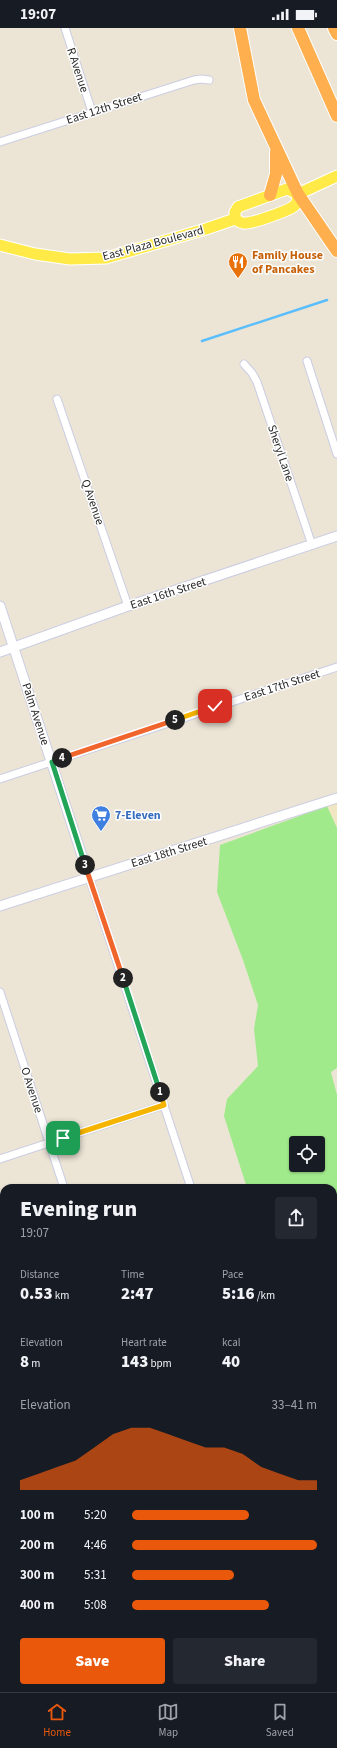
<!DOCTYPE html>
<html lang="en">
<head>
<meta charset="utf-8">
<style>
  :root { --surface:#171b24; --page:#242831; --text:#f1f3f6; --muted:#9ea1a6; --line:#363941; --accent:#ea580c }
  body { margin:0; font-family:"Source Sans 3",sans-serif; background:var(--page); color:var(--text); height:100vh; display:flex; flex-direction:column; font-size:15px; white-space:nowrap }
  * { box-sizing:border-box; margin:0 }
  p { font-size:13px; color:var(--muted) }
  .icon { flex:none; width:22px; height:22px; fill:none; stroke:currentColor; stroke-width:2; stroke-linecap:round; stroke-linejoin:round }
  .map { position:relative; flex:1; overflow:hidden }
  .details { position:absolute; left:0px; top:1156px; width:337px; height:508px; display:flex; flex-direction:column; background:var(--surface); border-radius:12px 12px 0 0; box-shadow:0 1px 3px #0004 }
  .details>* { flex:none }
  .fabs { position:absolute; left:289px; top:1108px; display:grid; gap:8px }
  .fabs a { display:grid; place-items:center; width:36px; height:36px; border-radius:4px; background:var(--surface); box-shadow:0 1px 3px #0004; font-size:20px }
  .pin { position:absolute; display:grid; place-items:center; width:34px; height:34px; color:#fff; margin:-17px; border-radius:8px; box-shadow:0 2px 6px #0006 }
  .km { position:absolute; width:20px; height:20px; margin:-10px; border-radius:50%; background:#222; color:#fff; font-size:11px; line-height:20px; text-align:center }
  .round { display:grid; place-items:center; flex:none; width:42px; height:42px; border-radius:4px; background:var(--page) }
  .head { display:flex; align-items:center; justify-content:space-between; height:68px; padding:0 20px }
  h1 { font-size:22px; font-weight:800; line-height:30px }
  .figures { display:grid; grid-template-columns:repeat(3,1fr); gap:6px; height:68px; padding:4px 20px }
  .figures div { display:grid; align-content:center }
  .figures b { font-size:17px; font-weight:800 }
  .figures small { font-size:11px; font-weight:400 }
  .figures p { font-size:11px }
  .chart { height:112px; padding:8px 20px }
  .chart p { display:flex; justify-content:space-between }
  .chart svg { width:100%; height:72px; margin-top:4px; fill:var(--accent); opacity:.7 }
  .action { display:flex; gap:8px; margin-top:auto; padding:8px 20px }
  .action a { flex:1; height:46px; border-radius:4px; background:var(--accent); color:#fff; font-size:16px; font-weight:800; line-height:46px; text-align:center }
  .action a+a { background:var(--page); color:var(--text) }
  ul { padding:0 20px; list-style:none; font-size:13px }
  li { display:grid; grid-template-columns:64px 48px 1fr; align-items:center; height:30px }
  li i { height:10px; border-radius:5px; background:var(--accent) }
  .status { display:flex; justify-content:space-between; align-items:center; height:28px; padding:0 20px; background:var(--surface); direction:ltr }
  .status svg { height:11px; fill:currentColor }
  .tabs { display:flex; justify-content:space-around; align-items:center; height:56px; border-top:1px solid var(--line); background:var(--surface); font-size:11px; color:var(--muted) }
  .tabs a { display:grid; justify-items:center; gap:2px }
  .tabs .current { color:var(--accent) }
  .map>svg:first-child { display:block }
  .education { fill:#f0e7c2 }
  .green { fill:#a0ea8b; fill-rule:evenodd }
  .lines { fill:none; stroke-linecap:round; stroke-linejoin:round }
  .stream { stroke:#5bbefc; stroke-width:2.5 }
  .street-casing { stroke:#cbcde2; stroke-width:9 }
  .secondary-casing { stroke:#cbcde2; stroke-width:11 }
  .primary-casing { stroke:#fff; stroke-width:13 }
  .highway-casing { stroke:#fff; stroke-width:14 }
  .street { stroke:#fff; stroke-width:7 }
  .secondary { stroke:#fff; stroke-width:9 }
  .primary { stroke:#ffea48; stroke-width:11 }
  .highway { stroke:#ffaf4e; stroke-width:12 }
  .split-1-casing { stroke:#fff; stroke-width:8 }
  .split-2-casing { stroke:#fff; stroke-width:8 }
  .split-3-casing { stroke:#fff; stroke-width:8 }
  .split-4-casing { stroke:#fff; stroke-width:8 }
  .split-5-casing { stroke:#fff; stroke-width:8 }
  .split-6-casing { stroke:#fff; stroke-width:8 }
  .split-1 { stroke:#f5b400; stroke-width:5 }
  .split-2 { stroke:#22a559; stroke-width:5 }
  .split-3 { stroke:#f0652b; stroke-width:5 }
  .split-4 { stroke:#22a559; stroke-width:5 }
  .split-5 { stroke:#f0652b; stroke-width:5 }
  .split-6 { stroke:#f5b400; stroke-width:5 }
  .labels { text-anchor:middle; stroke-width:3; stroke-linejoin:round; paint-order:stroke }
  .street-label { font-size:12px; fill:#272727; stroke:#fff }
  .food-label { font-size:12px; font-weight:bold; fill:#c56008; stroke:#fff; text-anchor:start }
  .shop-label { font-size:12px; font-weight:bold; fill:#366cbe; stroke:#fff; text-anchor:start }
</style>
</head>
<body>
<div class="status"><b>19:07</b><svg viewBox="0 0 49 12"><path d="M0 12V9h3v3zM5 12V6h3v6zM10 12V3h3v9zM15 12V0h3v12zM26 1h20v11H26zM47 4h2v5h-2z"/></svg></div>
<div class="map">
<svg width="337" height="1664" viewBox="0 0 337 1664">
  <rect width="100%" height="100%" fill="#ece5d6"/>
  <polygon class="education" points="337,774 337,799 327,778"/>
  <path class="green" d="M 327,778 L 337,800 L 337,1040 L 331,1044 L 337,1067 L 337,1460 L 333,1442 L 333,1160 L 247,1160 L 224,1088 L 227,1071 L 258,1038 L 254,1001 L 258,977 L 243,932 L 217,864 L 220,817 ZM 296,1115 L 318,1115 L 318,1137 L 296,1137 Z"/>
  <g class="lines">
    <polyline class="stream" points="202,313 327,272"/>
    <g class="street-casing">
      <g id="street">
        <polyline points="65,0 92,84"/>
        <polyline points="0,114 194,52 201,51 209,52"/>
        <polyline points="307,333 337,426"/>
        <polyline points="244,336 252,345 257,354 312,517"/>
        <polyline points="57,371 128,578"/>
        <polyline points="0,751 337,639"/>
        <polyline points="89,849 191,1160"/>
        <polyline points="0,964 64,1160"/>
        <polyline points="0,1131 164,1077"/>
        <polyline points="0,1445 4,1444"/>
        <polyline points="99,1660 100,1664"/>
      </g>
    </g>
    <g class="secondary-casing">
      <g id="secondary">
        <polyline points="0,578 89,849"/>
        <polyline points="0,624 128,578 337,508"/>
        <polyline points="0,878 337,770"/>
        <polyline points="0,1357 4,1369"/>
        <polyline points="0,1636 4,1635"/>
      </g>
    </g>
    <g class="primary-casing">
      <g id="primary">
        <polyline points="298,166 337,148"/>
        <path d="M 235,191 C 238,193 242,196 246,195 C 254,195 290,182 294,178 C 298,175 298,169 298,166"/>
        <polyline points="235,191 235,184 238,179 287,161 298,166"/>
        <polyline points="0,217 35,226 70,231 106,230 206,201 235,191"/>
      </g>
    </g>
    <g class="highway-casing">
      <g id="highway">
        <polyline points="240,0 254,72 298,166 337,223"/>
        <polyline points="298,0 337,88"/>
        <polyline points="334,0 337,6"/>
        <polyline points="270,167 276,146 276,124"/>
      </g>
    </g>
    <use href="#street" class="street"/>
    <use href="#secondary" class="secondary"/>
    <use href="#primary" class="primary"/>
    <use href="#highway" class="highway"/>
  </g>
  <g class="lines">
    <g class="split-1-casing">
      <polyline id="split-1" points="63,1110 164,1077 160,1064"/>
    </g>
    <g class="split-2-casing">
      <polyline id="split-2" points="123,950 160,1064"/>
    </g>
    <g class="split-3-casing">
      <polyline id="split-3" points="85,837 123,950"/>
    </g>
    <g class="split-4-casing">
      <polyline id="split-4" points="62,730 52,734 85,837"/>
    </g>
    <g class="split-5-casing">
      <polyline id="split-5" points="62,730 175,692"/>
    </g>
    <g class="split-6-casing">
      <polyline id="split-6" points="175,692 215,678"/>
    </g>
    <use href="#split-1" class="split-1"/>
    <use href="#split-2" class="split-2"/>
    <use href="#split-3" class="split-3"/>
    <use href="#split-4" class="split-4"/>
    <use href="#split-5" class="split-5"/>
    <use href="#split-6" class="split-6"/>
  </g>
  <defs>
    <g id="restaurant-pin" transform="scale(1)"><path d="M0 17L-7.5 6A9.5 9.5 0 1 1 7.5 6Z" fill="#e8710a" stroke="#fff"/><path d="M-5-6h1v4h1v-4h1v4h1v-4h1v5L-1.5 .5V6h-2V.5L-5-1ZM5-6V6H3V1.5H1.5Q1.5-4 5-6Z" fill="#fff"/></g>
    <g id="supermarket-pin" transform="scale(1)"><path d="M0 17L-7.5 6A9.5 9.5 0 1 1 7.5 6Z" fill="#3f7fe0" stroke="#fff"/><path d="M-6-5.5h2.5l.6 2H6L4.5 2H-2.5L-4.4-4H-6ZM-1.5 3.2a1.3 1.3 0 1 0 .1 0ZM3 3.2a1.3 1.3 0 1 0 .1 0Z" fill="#fff"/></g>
  </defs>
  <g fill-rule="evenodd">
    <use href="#restaurant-pin" x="238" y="234"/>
    <use href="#supermarket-pin" x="101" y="787"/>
  </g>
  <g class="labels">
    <g class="street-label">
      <text transform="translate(78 42) rotate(72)" y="4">R Avenue</text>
      <text transform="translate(104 80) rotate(-18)" y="4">East 12th Street</text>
      <text transform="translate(153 215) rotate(-15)" y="4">East Plaza Boulevard</text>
      <text transform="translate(281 425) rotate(71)" y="4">Sheryl Lane</text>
      <text transform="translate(93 474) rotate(71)" y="4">Q Avenue</text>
      <text transform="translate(168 565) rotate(-18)" y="4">East 16th Street</text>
      <text transform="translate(282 657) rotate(-18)" y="4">East 17th Street</text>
      <text transform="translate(36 686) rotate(72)" y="4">Palm Avenue</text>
      <text transform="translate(169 824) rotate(-17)" y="4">East 18th Street</text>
      <text transform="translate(32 1062) rotate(72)" y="4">O Avenue</text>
    </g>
    <g class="food-label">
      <text x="252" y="231">Family House<tspan x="252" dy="14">of Pancakes</tspan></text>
    </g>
    <g class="shop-label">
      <text x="115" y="791">7-Eleven</text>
    </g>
  </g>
</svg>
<div class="fabs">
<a><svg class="icon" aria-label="locate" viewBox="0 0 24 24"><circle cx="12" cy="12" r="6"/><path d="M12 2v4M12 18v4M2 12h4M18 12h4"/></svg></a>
</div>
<div class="pin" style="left:63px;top:1110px;background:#1e9e55"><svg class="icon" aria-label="arrive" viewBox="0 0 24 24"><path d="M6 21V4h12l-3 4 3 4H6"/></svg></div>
<div class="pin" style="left:215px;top:678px;background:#d93025"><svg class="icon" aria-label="check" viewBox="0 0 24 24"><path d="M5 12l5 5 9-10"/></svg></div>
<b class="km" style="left:160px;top:1064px">1</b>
<b class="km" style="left:123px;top:950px">2</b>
<b class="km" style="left:85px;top:837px">3</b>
<b class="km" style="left:62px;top:730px">4</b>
<b class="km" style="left:175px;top:692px">5</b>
<section class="details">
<div class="head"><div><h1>Evening run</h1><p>19:07</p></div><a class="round"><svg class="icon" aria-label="share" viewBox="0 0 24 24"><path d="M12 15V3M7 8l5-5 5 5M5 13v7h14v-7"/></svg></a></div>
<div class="figures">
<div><p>Distance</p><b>0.53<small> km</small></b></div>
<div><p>Time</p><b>2:47</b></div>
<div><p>Pace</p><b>5:16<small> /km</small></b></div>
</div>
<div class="figures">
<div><p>Elevation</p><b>8<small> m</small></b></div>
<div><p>Heart rate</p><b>143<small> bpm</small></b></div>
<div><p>kcal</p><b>40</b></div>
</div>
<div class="chart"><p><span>Elevation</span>33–41 m</p>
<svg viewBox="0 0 160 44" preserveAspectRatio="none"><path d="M0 44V38L10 34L20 30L30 26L40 18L50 10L60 6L70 6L80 10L90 14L100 18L110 18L120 22L130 30L140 34L150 38L160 38V44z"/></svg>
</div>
<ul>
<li><b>100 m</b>5:20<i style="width:63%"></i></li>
<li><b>200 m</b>4:46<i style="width:100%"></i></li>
<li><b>300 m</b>5:31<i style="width:55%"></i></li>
<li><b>400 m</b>5:08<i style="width:74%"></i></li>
</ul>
<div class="action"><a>Save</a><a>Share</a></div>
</section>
</div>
<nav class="tabs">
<a class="current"><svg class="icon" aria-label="home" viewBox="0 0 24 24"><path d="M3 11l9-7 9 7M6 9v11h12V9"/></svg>Home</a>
<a><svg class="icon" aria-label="map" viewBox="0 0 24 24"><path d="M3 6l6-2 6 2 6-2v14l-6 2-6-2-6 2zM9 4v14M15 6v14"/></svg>Map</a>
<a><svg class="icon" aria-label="saved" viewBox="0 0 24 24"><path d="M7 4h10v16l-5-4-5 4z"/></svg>Saved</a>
</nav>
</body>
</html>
